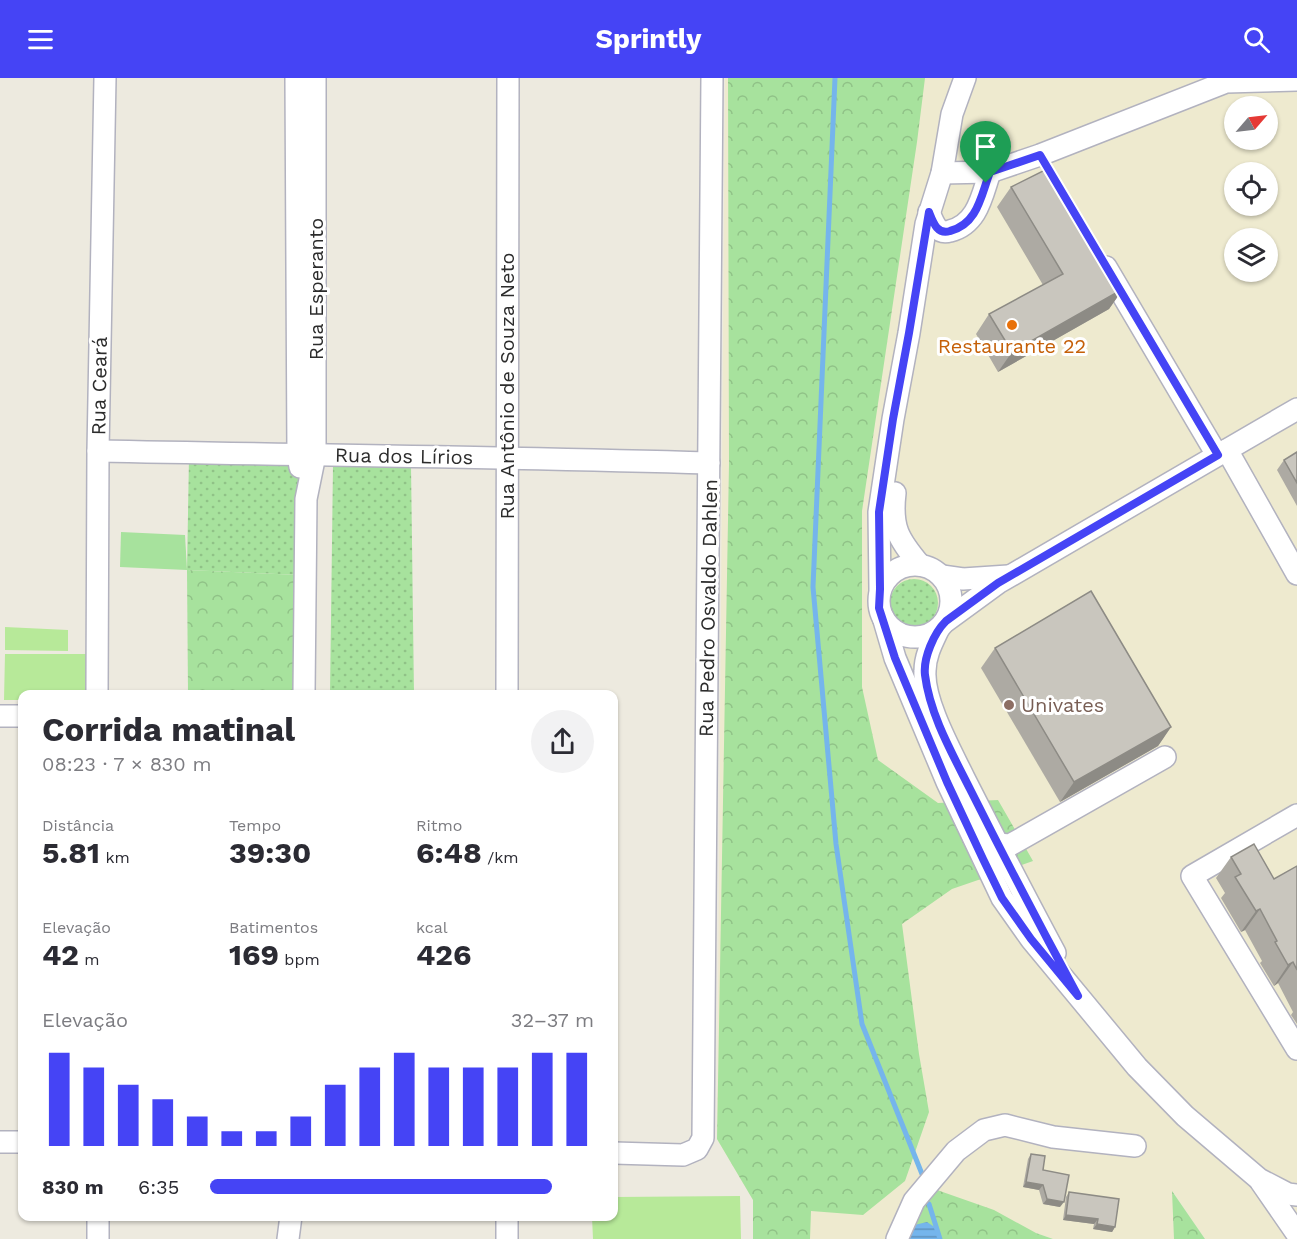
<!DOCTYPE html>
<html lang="pt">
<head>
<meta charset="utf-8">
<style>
  :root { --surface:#fff; --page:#f2f2f3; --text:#2b2b33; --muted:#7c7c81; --accent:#4544f5 }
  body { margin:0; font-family:"Work Sans",sans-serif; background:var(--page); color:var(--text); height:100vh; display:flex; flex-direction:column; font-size:22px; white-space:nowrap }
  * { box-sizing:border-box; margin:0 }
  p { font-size:20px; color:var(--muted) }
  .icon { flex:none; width:33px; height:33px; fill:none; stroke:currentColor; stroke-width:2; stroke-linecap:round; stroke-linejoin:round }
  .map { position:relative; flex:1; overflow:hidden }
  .panel { position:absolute; left:18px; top:612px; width:600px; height:531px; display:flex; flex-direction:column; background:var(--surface); border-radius:12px; box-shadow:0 2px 4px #0004 }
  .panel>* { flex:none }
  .needle { width:39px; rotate:62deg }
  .tools { position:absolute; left:1224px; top:18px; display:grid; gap:12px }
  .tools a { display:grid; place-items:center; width:54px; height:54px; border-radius:50%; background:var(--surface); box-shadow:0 2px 4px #0004; font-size:30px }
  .pin { position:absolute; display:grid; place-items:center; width:51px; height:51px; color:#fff; margin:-62px -26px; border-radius:50% 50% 50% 0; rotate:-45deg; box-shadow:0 0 6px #0007 }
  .pin .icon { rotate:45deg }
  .round { display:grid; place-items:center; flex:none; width:63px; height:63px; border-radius:32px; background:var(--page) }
  .summary { display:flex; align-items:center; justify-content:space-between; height:102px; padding:0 24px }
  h1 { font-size:33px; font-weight:700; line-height:45px }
  .figures { display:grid; grid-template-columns:repeat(3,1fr); gap:9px; height:102px; padding:6px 24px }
  .figures div { display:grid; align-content:center }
  .figures b { font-size:30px; font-weight:700 }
  .figures small { font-size:16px; font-weight:400 }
  .figures p { font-size:16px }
  .chart { height:168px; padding:12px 24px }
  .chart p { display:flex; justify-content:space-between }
  .chart svg { width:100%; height:108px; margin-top:6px; stroke:var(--accent); stroke-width:6 }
  ul { padding:0 24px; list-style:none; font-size:20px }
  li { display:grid; grid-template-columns:96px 72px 1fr; align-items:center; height:45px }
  li i { height:15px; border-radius:8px; background:var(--accent) }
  header { display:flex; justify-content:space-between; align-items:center; height:78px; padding:0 24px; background:var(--accent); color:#fff; font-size:27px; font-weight:700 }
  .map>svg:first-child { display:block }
  .education { fill:#eeeacf; fill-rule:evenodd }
  .grass { fill:url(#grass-dots) }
  .forest { fill:url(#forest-crowns) }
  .garden { fill:#a7e29d }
  .pitch { fill:#b7e999 }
  .water { fill:url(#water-rules) }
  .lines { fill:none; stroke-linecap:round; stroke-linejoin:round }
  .stream { stroke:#75b5ec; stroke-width:5 }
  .minor-casing { stroke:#b2b2bf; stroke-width:24 }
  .minor { stroke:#fff; stroke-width:21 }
  .wall { fill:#adaaa3 }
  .shaded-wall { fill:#8d8b85 }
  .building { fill:#c9c6be; stroke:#8d8b85; stroke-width:1.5 }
  .route-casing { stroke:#fff; stroke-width:12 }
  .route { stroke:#4544f5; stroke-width:8 }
  .food-dot { fill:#e8710a; stroke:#fff; stroke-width:2 }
  .education-dot { fill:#8d6e63; stroke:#fff; stroke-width:2 }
  .labels { text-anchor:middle; stroke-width:6; stroke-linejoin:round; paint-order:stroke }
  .street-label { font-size:20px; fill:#2c2c2c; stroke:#fff }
  .food-label { font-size:20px; fill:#c56008; stroke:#fff }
  .education-label { font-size:20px; fill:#785e54; stroke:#fff; text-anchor:start }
</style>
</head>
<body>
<header><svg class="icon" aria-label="menu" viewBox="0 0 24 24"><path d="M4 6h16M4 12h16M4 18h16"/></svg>Sprintly<svg class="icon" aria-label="search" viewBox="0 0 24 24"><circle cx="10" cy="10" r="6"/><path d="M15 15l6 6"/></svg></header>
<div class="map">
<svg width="1297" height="1161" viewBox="0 0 1297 1161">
  <defs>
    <pattern id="grass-dots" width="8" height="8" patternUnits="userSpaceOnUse" patternTransform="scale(1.5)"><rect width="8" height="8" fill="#a7e29d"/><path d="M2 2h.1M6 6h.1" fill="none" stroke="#90c287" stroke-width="1.8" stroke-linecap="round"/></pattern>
    <pattern id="forest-crowns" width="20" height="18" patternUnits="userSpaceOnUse" patternTransform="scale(1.5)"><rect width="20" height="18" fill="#a7e29d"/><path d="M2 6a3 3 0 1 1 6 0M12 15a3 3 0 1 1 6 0" fill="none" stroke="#90c287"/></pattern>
    <pattern id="water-rules" width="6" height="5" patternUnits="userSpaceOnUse" patternTransform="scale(1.5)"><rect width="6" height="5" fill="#75b5ec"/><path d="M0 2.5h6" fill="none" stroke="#6093bf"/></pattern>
  </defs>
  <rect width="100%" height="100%" fill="#edeadf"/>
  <path class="education" d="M 725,0 L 1297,0 L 1297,1161 L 1205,1161 L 1173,1114 L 1174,1161 L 1053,1161 L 1036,1155 L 903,1161 L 753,1161 L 753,1122 L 717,1061 ZM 1234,28 L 1268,28 L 1268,62 L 1234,62 ZM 1234,94 L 1268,94 L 1268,128 L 1234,128 ZM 1234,160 L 1268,160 L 1268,194 L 1234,194 Z"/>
  <g class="grass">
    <polygon points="189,379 299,383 299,497 187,492"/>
    <polygon points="333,388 411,388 414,616 330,616"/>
    <circle cx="914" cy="525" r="24"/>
  </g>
  <g class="forest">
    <polygon points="728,0 925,0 917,64 862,433 862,609 878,682 938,725 998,722 1033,783 952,811 902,846 919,976 929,1034 905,1103 863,1137 811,1133 810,1161 753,1161 753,1122 717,1061 729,386"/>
    <polygon points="187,492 299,497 297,616 188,616"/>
    <polygon points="937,1112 994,1132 1036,1155 1053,1161 903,1161 906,1146"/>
    <polygon points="1172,1113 1205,1161 1174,1161"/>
  </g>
  <polygon class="garden" points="121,454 185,457 187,492 120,489"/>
  <g class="pitch">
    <polygon points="5,549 68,552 68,573 5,572"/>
    <polygon points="5,576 86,576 87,616 22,616 22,622 4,622"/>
    <polygon points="740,1118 741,1161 593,1161 592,1139 614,1138 614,1119"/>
  </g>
  <polygon class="water" points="927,1144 936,1150 942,1161 905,1161 910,1148"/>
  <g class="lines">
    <g class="stream">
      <polyline points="835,0 813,509 836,766 862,946 922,1096"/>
      <polyline points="929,1126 940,1161"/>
    </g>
    <g class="minor-casing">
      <g id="minor">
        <polyline points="296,0 298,377 300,389"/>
        <polyline points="942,95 990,94 1040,77 1226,4 1297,2"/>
        <path d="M 929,134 C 933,144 937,157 950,153 C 978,146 982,117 990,94"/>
        <polyline points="1106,189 1217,377"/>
        <polyline points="1227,372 1297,496"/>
        <path d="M 98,373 C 302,377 506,379 709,385"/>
        <path d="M 895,415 C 891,449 898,461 920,487"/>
        <circle cx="915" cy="523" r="36"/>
        <polyline points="942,498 963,501 1008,498"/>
        <polyline points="880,511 879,434 893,341 909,255 926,146 942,95 952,36 965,0"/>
        <polyline points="883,539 895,580 947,704 1002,820 1031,861 1137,989 1185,1038 1259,1101 1288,1116 1297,1117"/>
        <polyline points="946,543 998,505 1297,331"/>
        <path d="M 939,550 C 933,563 925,577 925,593 C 923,623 951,673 964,700 C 994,759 1024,817 1055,875"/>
        <polyline points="97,616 98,373 105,0"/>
        <polyline points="304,616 306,421 315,377 315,0"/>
        <polyline points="507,616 508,0"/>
        <polyline points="0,638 22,638"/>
        <polyline points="1297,737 1192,798 1297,971"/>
        <polyline points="986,762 997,766 1010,767 1165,679"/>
        <polyline points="0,1064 22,1064"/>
        <polyline points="614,1075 683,1077 697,1071 703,1060 712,0"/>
        <polyline points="1261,1104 1297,1156"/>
        <polyline points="98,1161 98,1138"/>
        <polyline points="288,1161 291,1138"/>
        <polyline points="507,1161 507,1138"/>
        <polyline points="897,1161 914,1123 956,1073 984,1052 1005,1047 1053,1059 1135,1068"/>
      </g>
    </g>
    <use href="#minor" class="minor"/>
  </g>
  <g class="wall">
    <polygon points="1011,109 1123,211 1109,231 998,294 976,256 989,236 1043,207 997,129"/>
    <polygon points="1297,374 1297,428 1277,392 1284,382"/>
    <polygon points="995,570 1171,649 1158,668 1060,724 981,590"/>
    <polygon points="1231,779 1274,801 1297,788 1297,946 1291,937 1293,934 1278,905 1274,908 1260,885 1262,883 1245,852 1241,854 1221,820 1225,815 1216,800"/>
    <polygon points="1031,1076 1043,1092 1060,1129 1043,1126 1039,1112 1023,1109 1028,1081"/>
    <polygon points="1069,1114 1115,1149 1112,1154 1093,1151 1094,1146 1063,1142 1066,1119"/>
  </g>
  <g class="shaded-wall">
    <polygon points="1123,211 1109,231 998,294 1012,274"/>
    <polygon points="1171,649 1158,668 1060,724 1074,704"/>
    <polygon points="1260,831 1245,852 1241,854 1256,833"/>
    <polygon points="1293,884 1278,905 1274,908 1288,887"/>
    <polygon points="1026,1104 1043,1107 1039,1112 1023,1109"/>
    <polygon points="1047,1121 1064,1124 1060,1129 1043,1126"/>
    <polygon points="1066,1137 1098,1141 1094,1146 1063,1142"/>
    <polygon points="1097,1146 1115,1149 1112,1154 1093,1151"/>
  </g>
  <g class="building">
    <polygon points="1051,89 1123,211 1012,274 989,236 1063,196 1011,109"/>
    <polygon points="1297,374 1297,405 1284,382"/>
    <polygon points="1091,513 1171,649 1074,704 995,570"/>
    <polygon points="1254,766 1274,801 1297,788 1297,892 1293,884 1288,887 1275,864 1277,863 1260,831 1256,833 1235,799 1241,796 1231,779"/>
    <polygon points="1031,1076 1045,1078 1043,1092 1069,1097 1064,1124 1047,1121 1043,1107 1026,1104"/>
    <polygon points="1069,1114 1119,1121 1115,1149 1097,1146 1098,1141 1066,1137"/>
  </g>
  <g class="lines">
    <g class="route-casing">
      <path id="route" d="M 1040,77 L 1218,377 L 998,505 L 946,543 C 934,555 923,580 925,597 C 930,637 952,675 970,711 C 1005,781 1041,850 1078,918 L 1031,861 L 1002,820 L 983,781 L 947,704 L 895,580 L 879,530 L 880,511 L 879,434 L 893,341 L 909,255 L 929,134 C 933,144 937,157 950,153 C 978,146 981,117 990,94 Z"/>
    </g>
    <use href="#route" class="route"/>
  </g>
  <circle class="food-dot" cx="1012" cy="247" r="6"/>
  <circle class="education-dot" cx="1009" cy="627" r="6"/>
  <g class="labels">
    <g class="street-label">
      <text transform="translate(316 211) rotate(-90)" y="7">Rua Esperanto</text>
      <text transform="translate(99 308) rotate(-89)" y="7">Rua Ceará</text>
      <text transform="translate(507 308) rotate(-90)" y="7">Rua Antônio de Souza Neto</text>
      <text transform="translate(404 378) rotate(1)" y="7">Rua dos Lírios</text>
      <text transform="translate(708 530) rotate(-89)" y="7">Rua Pedro Osvaldo Dahlen</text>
    </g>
    <g class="food-label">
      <text x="1012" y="275">Restaurante 22</text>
    </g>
    <g class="education-label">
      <text x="1021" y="634">Univates</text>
    </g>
  </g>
</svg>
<div class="tools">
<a><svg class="needle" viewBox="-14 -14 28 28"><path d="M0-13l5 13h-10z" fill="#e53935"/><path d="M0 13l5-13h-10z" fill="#7c7c81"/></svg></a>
<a><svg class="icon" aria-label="locate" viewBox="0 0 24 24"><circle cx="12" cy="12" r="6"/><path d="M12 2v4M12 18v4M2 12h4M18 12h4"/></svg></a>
<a><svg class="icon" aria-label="layers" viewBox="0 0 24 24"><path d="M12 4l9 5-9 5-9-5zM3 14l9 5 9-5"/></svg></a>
</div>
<div class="pin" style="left:986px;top:105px;background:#1e9e55"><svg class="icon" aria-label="arrive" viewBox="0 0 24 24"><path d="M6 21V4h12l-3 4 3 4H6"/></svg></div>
<section class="panel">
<div class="summary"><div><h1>Corrida matinal</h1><p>08:23 · 7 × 830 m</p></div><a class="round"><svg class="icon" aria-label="share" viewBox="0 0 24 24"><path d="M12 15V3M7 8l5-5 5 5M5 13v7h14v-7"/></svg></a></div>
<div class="figures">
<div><p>Distância</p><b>5.81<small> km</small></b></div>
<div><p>Tempo</p><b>39:30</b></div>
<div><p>Ritmo</p><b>6:48<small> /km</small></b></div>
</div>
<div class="figures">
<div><p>Elevação</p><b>42<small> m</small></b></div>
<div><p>Batimentos</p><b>169<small> bpm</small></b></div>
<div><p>kcal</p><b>426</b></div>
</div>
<div class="chart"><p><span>Elevação</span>32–37 m</p>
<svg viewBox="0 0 160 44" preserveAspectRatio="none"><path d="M5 44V6M15 44V12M25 44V19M35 44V25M45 44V32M55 44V38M65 44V38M75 44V32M85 44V19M95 44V12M105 44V6M115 44V12M125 44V12M135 44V12M145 44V6M155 44V6"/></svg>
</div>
<ul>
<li><b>830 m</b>6:35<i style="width:89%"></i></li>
</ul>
</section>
</div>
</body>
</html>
